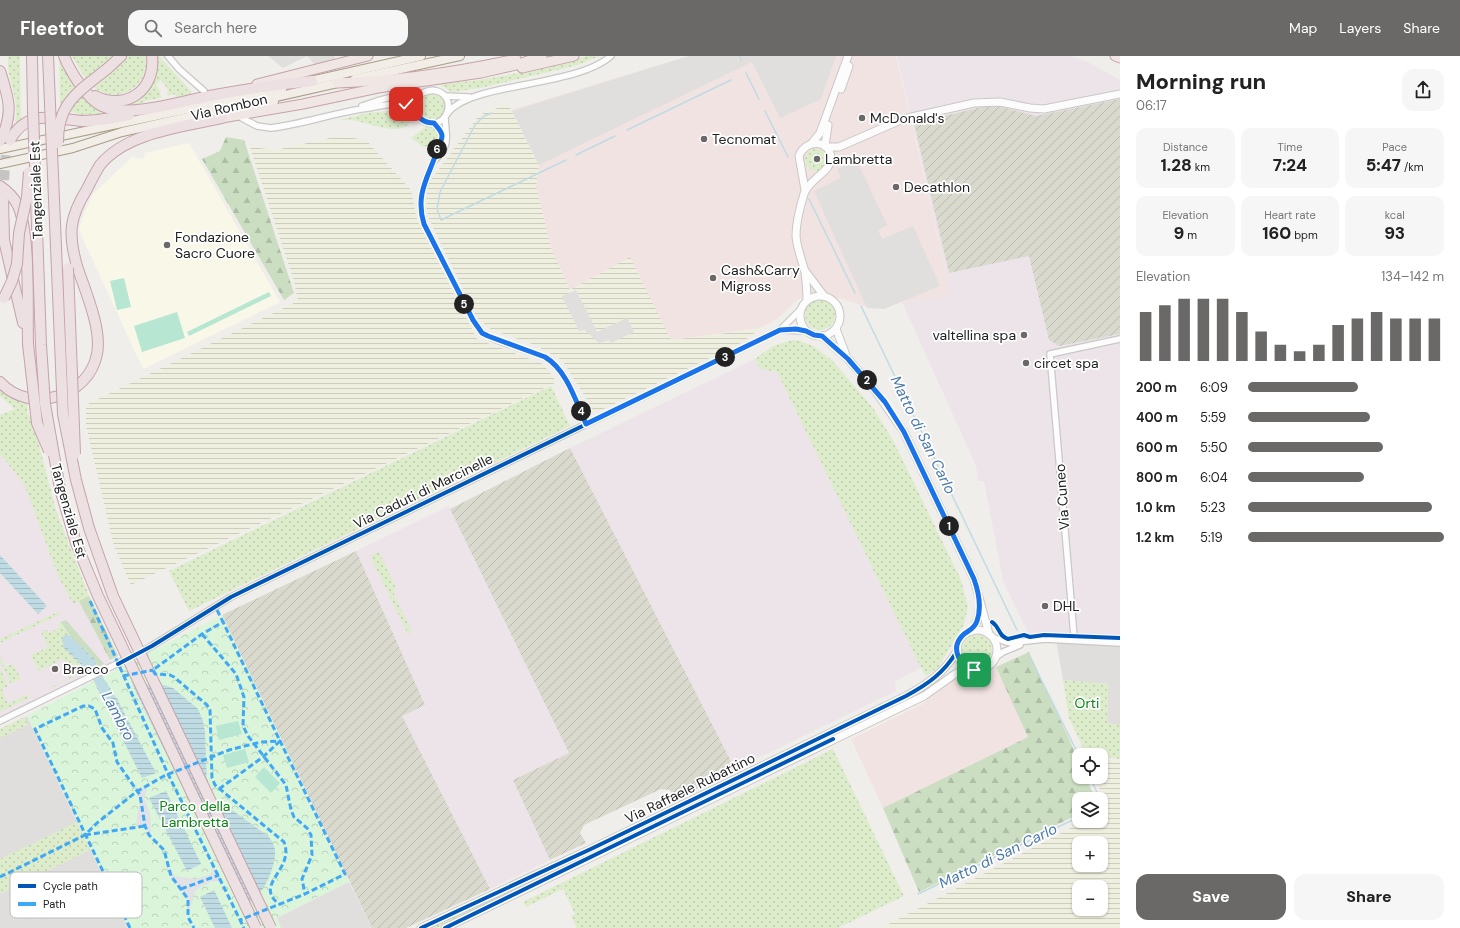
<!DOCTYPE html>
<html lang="en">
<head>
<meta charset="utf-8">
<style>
  :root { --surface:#fff; --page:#f6f6f6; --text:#222; --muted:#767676; --accent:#6a6968 }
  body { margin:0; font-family:"DM Sans",sans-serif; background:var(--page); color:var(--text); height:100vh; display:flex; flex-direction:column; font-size:15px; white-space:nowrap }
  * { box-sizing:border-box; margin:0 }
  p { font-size:13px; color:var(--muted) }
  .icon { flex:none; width:22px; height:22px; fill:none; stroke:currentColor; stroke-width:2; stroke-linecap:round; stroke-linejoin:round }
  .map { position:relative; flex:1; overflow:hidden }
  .drawer { display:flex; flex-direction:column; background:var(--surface); width:340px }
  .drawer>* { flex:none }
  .fabs { position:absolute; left:1072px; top:692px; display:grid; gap:8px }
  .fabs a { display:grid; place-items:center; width:36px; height:36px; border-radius:8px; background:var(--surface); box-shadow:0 1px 3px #0004; font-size:20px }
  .pin { position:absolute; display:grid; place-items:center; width:34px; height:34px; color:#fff; margin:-17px; border-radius:8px; box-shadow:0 2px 6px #0006 }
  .km { position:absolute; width:20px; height:20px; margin:-10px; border-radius:50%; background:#222; color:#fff; font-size:11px; line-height:20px; text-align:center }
  .round { display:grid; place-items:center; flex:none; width:42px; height:42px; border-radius:12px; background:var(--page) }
  .summary { display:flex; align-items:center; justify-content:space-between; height:68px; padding:0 16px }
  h1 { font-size:22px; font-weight:800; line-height:30px }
  .metrics { display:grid; grid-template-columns:repeat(3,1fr); gap:6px; height:68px; padding:4px 16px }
  .metrics div { display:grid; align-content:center; border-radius:10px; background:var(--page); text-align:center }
  .metrics b { font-size:17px; font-weight:800 }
  .metrics small { font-size:11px; font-weight:400 }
  .metrics p { font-size:11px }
  .chart { height:112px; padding:8px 16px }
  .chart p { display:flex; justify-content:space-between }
  .chart svg { width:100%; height:72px; margin-top:4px; stroke:var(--accent); stroke-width:6 }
  .action { display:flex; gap:8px; margin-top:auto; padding:8px 16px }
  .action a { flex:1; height:46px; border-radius:12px; background:var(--accent); color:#fff; font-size:16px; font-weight:800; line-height:46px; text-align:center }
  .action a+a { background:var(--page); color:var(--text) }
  ul { padding:0 16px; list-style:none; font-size:13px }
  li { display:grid; grid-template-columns:64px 48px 1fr; align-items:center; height:30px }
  li i { height:10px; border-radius:5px; background:var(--accent) }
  header { display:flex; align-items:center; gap:24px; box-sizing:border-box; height:56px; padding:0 20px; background:var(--accent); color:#fff }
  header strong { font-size:19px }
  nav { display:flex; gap:22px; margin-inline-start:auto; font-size:14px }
  .search { width:280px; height:36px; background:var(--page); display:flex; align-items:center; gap:10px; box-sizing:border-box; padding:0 14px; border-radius:12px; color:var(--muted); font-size:15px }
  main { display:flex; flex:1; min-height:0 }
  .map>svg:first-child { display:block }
  .residential { fill:#dfdedc }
  .commercial { fill:#f1e3e1 }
  .industrial { fill:#ede4e9 }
  .education { fill:#f8f7e8 }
  .construction { fill:url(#construction-furrows) }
  .farmland { fill:url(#farmland-rules); fill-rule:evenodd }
  .grass { fill:url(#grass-dots) }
  .forest { fill:url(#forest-firs) }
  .park { fill:url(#park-crowns) }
  .pitch { fill:#b7e6d2 }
  .parking { fill:#e0dfde }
  .plaza { fill:#e2e1e5 }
  .water { fill:url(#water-rules) }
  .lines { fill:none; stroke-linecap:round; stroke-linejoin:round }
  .stream { stroke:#bfdbe3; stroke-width:1.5 }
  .river { stroke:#bfdbe3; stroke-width:10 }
  .motorway-tunnel { stroke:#c7c5c3; stroke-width:10; stroke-dasharray:10 5; stroke-linecap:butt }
  .minor-casing { stroke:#c9c8c7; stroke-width:8 }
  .tertiary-casing { stroke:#c9c8c7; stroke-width:9 }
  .primary-casing { stroke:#a79c86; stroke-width:10 }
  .trunk-casing { stroke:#c5a2ac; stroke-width:11 }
  .motorway-casing { stroke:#c5a2ac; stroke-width:12 }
  .minor { stroke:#fdfcfc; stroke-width:5.5 }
  .tertiary { stroke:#fdfcfc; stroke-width:7 }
  .primary { stroke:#f3ede7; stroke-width:8 }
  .trunk { stroke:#f0e6e4; stroke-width:9 }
  .motorway { stroke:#ece0e2; stroke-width:10 }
  .motorway-bridge-casing { stroke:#c5a2ac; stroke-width:12; stroke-linecap:butt }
  .motorway-bridge { stroke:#ece0e2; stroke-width:10 }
  .quiet { stroke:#3fa9f5; stroke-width:3; stroke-dasharray:6 3; stroke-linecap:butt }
  .cycleway-casing { stroke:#fff; stroke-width:6 }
  .cycleway { stroke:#0057b8; stroke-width:4 }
  .route-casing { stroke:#fff; stroke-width:8 }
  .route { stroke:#1a73e8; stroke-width:5 }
  .poi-dot { fill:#6a6968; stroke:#fff; stroke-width:1.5 }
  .labels { text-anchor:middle; stroke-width:3.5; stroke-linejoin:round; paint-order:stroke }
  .street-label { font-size:14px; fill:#222; stroke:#fff }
  .poi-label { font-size:14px; fill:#222; stroke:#fff; text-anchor:start }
  .park-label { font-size:14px; fill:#0c8416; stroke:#fff }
  .water-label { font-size:15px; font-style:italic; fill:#4a7aab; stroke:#fff }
  .key { fill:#fff; stroke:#bdbdbd; stroke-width:1 }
  .key-label { font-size:11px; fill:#222 }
</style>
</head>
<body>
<header>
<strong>Fleetfoot</strong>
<div class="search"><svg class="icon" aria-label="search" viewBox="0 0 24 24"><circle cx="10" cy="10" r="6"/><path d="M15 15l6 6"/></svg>Search here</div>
<nav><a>Map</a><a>Layers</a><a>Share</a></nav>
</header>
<main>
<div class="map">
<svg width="1120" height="872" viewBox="0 0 1120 872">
  <defs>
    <pattern id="construction-furrows" width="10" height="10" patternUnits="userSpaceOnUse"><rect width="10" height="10" fill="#d9d9cd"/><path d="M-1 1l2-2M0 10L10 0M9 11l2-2" fill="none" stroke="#babab0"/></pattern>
    <pattern id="farmland-rules" width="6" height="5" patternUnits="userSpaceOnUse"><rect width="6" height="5" fill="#efefdf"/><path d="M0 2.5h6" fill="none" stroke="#cdcdbf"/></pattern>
    <pattern id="grass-dots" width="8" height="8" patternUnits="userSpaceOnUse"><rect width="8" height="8" fill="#ddeccb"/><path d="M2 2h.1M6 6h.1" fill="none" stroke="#bdcaae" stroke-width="1.8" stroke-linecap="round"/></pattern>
    <pattern id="forest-firs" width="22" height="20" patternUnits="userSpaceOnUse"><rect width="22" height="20" fill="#cbdec1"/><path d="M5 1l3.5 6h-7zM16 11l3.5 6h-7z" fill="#aebea6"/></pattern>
    <pattern id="park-crowns" width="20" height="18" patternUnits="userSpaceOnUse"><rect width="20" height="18" fill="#daf5da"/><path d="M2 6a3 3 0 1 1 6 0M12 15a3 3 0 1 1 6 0" fill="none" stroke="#bbd2bb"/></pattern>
    <pattern id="water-rules" width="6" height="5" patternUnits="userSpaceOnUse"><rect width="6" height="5" fill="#bfdbe3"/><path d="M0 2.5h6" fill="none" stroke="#a4bcc2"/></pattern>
  </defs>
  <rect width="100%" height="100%" fill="#f0eeeb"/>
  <g class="residential">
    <polygon points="1056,584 1120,587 1120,669 1107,667 1108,628 1063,624"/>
    <polygon points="27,660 85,783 128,872 0,872 0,673"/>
  </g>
  <g class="commercial">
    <polygon points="688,0 896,0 951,239 867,251 830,239 814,237 797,244 777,263 760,272 671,284 570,234 551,192 536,130 539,110 512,54"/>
    <polygon points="996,611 1029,681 883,752 851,683 921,649 963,617 980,618"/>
  </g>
  <g class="industrial">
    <polygon points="897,0 1071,0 1088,6 1120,24 1120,587 1032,585 1003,525 984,425 978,425 976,410 902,246 951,239"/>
    <polygon points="755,303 760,313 777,316 921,612 895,625 896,635 746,708 736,715 570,392"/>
    <polygon points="0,398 24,428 58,520 73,547 79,545 100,583 113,611 101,617 96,605 87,614 91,622 0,665 0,517 38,557 47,550 0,499"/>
    <polygon points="449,450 569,697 513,724 550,804 490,833 401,660 425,649 356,495"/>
  </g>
  <polygon class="education" points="189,87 280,246 143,313 79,174 82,163 93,138 133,100 136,103 144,102 145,97"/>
  <g class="construction">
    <polygon points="1120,43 1120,278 1059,290 1049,284 1029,200 949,217 914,67 982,51 998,50 1036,60"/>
    <polygon points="570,392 736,715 674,743 670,734 661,733 584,769 580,777 586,787 550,804 513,724 569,697 450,453"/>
    <polygon points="356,495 425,649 402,660 490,833 406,872 372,872 222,559"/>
  </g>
  <g class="farmland">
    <polygon points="508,48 539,110 536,130 551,192 570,234 630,201 671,284 760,273 741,287 595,357 562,304 535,289 492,274 477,262 429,163 426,151 428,128 479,59"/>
    <polygon points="339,80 366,84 411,134 417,164 477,283 543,308 557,326 131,529 114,490 86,370 86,349 298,245 294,225 250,91 276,94"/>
    <path d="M 1101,703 L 1120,705 L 1120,872 L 881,872 L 1084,765 L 1101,765 L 1104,742 L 1094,721 L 1101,721 ZM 1079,787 L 1101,787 L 1101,809 L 1079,809 ZM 1079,831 L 1101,831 L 1101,853 L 1079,853 Z"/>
  </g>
  <g class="grass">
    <path d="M 8,0 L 20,0 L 21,64 L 18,67 L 15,65 C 20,42 6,23 8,0 Z"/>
    <polygon points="59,0 71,25 83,39 109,57 80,59 60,51"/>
    <path d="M 72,0 L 145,0 C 152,25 124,47 101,36 C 88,30 79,12 72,0 Z"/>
    <polygon points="154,0 159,0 192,36 189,39 177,42 175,38 168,40 167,36 169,35 161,24 156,29 160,35 161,42 145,45 137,50 116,49 141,40"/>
    <path d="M 587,0 L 599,0 L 578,9 L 480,32 L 452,36 L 439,28 C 489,25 539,13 587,0 Z"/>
    <circle cx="432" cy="51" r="13"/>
    <path d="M 398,54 L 408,55 L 411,59 C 411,85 369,67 357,65 C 351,64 345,64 339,64 L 368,57 Z"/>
    <path d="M 427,70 C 440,71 441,81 436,91 L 431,89 L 423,91 L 411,82 Z"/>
    <circle cx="816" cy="104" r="11"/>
    <circle cx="820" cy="259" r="15"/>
    <polygon points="793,284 800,285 813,290 831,303 873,352 894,386 961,524 968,551 964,568 938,612 926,620 921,612 777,316 760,313 755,303 773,290"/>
    <polygon points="551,330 570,370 189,555 169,515"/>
    <polygon points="0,333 28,346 27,356 33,366 56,454 89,540 73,548 58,520 24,428 0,398 0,359 15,353 0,340"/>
    <polygon points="379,496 395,530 394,538 412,576 408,578 370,500"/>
    <polygon points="60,555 60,558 0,587 0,583"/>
    <polygon points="61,566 71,581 63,589 88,616 84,618 83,616 37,639 72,620 63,603 39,615 31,599 48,591 41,576 47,574 49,577 60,571 58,568"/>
    <circle cx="977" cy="594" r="15"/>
    <polygon points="1,601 6,611 13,608 21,623 11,628 0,605"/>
    <polygon points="0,612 8,630 2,633 8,648 28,638 29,642 0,656"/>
    <polygon points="1063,624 1108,628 1107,667 1120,669 1120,703 1086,698 1069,662"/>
    <polygon points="923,634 924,637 437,872 430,872"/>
    <polygon points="25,661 28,669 0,682 0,673"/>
    <polygon points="833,693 904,840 838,872 577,872 571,860 575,858 563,833 526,851 523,846"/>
    <polygon points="77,766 90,794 0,838 0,803"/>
  </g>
  <g class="forest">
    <polygon points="226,81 244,84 294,237 284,244 202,103 220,95"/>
    <polygon points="89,540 118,600 110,604 79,545"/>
    <polygon points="66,564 104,608 97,611 96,605 71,581 61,566"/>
    <polygon points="1029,596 1079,705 1079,721 1086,721 1095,743 1079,743 1079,758 919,836 883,752 1028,681 996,611"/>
  </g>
  <polygon class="park" points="222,559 349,826 276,862 281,872 128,872 27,660"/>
  <g class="pitch">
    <polygon points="124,222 131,251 117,254 110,225"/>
    <polygon points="269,236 271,240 189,280 187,276"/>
    <polygon points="177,256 185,282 142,296 134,270"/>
    <polygon points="238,665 242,678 219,684 216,670"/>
    <polygon points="245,693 249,706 227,712 223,699"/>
    <polygon points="264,711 280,727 271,737 255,721"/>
  </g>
  <g class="parking">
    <polygon points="268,0 334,0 335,3 315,9 307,0 283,12"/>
    <polygon points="689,0 836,0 821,43 780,62 752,6 539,109 512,55"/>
    <polygon points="857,105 887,169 878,174 882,183 913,170 940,230 884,253 867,252 814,135 841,122 837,113"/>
    <polygon points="576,234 597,276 627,262 634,276 611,287 609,284 599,287 585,274 579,275 562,240"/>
    <polygon points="349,826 372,872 281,872 277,862"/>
  </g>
  <g class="plaza">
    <polygon points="145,730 147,734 144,742 150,757 151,779 154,785 149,779 145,770 136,771 137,760 140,746 136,736"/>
    <polygon points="213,807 222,826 213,825 199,832 195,836 188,861 188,843 172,823 168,809 175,820 195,823 209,819 212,816"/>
  </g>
  <g class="water">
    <polygon points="0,499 47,550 38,558 0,517"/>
    <polygon points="71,581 96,605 96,609 87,614 62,590"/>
    <polygon points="105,624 119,647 156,717 142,722 96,630"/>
    <path d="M 132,628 L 164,629 L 173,632 L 198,653 L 203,665 L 205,676 L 207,728 L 214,741 L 268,780 C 271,784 274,788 275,794 C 276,810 265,835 252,845 C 249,847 245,849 241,851 Z"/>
    <polygon points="166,735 201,808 187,815 149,742"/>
    <polygon points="214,834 232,872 215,872 200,841"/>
  </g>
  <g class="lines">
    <g class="stream">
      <polyline points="740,0 741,4"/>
      <polyline points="746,17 759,43"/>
      <polyline points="765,55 788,101"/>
      <polyline points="492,57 484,60 475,69 440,136 437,153 441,164 566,104"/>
      <polyline points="627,74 731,24"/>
      <polyline points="576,99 615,80"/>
      <polyline points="809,143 855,237"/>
      <polyline points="861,250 1017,574"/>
      <polyline points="1030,601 1079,700"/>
      <polyline points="1090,721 1100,743"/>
      <polyline points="1101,744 1101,750"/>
      <polyline points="918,838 1079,761"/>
    </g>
    <polyline class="river" points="67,584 92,611 107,639"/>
    <polyline class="motorway-tunnel" points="3,139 6,96 10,84"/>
    <g class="minor-casing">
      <g id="minor">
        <polyline points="168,0 179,13 204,35"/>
        <polyline points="445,40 469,41"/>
        <path d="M 362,50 C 372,47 382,43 392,41 C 399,40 406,41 414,40 C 422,39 427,32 437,35 C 457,41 448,72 428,67 C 420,65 416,59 415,51 L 420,39"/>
        <path d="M 447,58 C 468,26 575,32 611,0"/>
        <path d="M 242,62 L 257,70 L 271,72 C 304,68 336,56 369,52 C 385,49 399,45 415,51"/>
        <path d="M 434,67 C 437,71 442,75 442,80 C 442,85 438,90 437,95 C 428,123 415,138 424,168 L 473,264 L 482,277 L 494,283 L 545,301 C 567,314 576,346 586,368"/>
        <path d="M 434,105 C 451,88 446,83 445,61"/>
        <polyline points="780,274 806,275"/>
        <polyline points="994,582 1010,587 1045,583 1120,587"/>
        <polyline points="1073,584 1074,580 1050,298 1120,283"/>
        <polyline points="996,601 1003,596 1020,589"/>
        <polyline points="0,665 145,594 231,541 780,274 800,254"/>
      </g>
    </g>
    <g class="tertiary-casing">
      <g id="tertiary">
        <polyline points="841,33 849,10"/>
        <polyline points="812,87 820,77 848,0"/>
        <polyline points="825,90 828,69"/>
        <polyline points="826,91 839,91 903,63 974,47 1000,46 1030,52 1044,53 1120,38"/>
        <path d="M 805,134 L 799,100 C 805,83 830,83 831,102 C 831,116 809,123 804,138 C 800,151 796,166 796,180 C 797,193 802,204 805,216 C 806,225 807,235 807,244"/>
        <polyline points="806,216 824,240"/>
        <circle cx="820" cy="260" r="20"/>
        <polyline points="836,273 846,299"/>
        <polyline points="822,280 848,303 874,333 904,376 974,523 989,578"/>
        <circle cx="977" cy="594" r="20"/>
        <polyline points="972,575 978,563 980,551"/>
        <path d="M 421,872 L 593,792 L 906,640 C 928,628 944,617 957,595"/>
        <polyline points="445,872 924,640 955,618 968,612"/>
      </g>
    </g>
    <g class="primary-casing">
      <g id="primary">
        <polyline points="355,23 460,0"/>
        <polyline points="306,26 421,0"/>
        <polyline points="241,56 274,45"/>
        <polyline points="0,93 282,33"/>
        <polyline points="0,108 73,92 122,76 342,26"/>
      </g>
    </g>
    <g class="trunk-casing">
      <g id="trunk">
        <polyline points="1115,0 1120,2"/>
        <polyline points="522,12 574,0"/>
        <path d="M 337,27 C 394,25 460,15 516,3"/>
        <polyline points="257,28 368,0"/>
        <polyline points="222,62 303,48 378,32 481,17 516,9 542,0"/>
      </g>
    </g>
    <g class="motorway-casing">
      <g id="motorway">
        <polyline points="32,0 33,55"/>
        <path d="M 64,0 C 70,15 87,43 102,50 C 131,63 184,44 215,39 C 247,33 280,28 312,25"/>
        <polyline points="107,13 121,0"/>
        <path d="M 0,15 C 9,43 14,58 0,85"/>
        <path d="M 95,40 C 125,55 156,35 152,0"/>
        <path d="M 10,84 C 28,52 53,63 82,65 C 98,65 113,62 129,59"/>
        <path d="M 0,130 C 7,135 13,140 17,148 C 31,174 27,255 28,288"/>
        <polyline points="3,141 4,184 23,267"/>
        <path d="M 0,326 C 30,359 89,341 97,298 C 102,272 85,235 77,210 C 68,178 69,162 87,133 C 91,125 95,117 100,109 C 127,76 183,71 222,62"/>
      </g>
    </g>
    <use href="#minor" class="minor"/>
    <use href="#tertiary" class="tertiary"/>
    <use href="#primary" class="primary"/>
    <use href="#trunk" class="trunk"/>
    <use href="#motorway" class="motorway"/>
    <g class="motorway-bridge-casing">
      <g id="motorway-bridge">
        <polyline points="48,0 63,358 76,424 89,472 113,540 271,872"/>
        <polyline points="33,55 41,289 45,348 60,433 76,487 98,540 256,872"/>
        <path d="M 58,87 C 57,47 79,35 107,13"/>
        <polyline points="68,212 75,398"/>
        <polyline points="4,242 12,225 17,208 19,177 27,141 29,116"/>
        <polyline points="28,288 37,367 49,395"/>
      </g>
    </g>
    <use href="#motorway-bridge" class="motorway-bridge"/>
    <g class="quiet">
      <polyline points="90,545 168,718 244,872"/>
      <path d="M 217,554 L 223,566 L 202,578 L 153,614 L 155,618 L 170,619 L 174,621 L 207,649 L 210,654 L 212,722 L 215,729 L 284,786 C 295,814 253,828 279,848"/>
      <polyline points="202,578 236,618 244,641 243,670 248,680 286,729 291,754 294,761 307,772 311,779 312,799 302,823 305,838"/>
      <polyline points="123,620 153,614"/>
      <polyline points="219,733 263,701 280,685 223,566"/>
      <polyline points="85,779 145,770"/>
      <polyline points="0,821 85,779 97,767 136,736 164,720 229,694 261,686 280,685 345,818 305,838 240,864"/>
      <polyline points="181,833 219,819"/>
      <polyline points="130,872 35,673 83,650 89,650 95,653 102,672 113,687 117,706 140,739 145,770 149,779 164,794 171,820 188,843 188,861 194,872"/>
    </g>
    <g class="cycleway-casing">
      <g id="cycleway">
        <path d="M 992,566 C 1000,571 998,580 1008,583 L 1024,579 L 1030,581 L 1044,579 L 1120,582"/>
        <polyline points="118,608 152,590 231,541 743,292"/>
        <path d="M 421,872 L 593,792 L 906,640 C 928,628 944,617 957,595"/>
        <polyline points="445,872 833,683"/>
      </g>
    </g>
    <use href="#cycleway" class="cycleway"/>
  </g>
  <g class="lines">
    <g class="route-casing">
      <path id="route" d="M 406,48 L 415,51 C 417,62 423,67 434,67 C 437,71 442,75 442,80 C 442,85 438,90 437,95 C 428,122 415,138 424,168 L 473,264 L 482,277 L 488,280 L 545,301 C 567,314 576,346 586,368 L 780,274 L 796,273 L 806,275 L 814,279 L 822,280 L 848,303 L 885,346 L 904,376 L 974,523 C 979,537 982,551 977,565 C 974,574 968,574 962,580 C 950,593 960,610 974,614"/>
    </g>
    <use href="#route" class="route"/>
  </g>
  <g class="poi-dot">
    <circle cx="862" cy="62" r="4"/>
    <circle cx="704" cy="83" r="4"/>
    <circle cx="817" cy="103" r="4"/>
    <circle cx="896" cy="131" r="4"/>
    <circle cx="167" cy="189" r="4"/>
    <circle cx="713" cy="222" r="4"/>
    <circle cx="1024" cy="279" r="4"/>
    <circle cx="1026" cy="307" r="4"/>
    <circle cx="1045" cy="550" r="4"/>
    <circle cx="55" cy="613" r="4"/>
  </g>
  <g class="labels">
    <g class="street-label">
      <text transform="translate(229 51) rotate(-13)" y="5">Via Rombon</text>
      <text transform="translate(36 134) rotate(-92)" y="5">Tangenziale Est</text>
      <text transform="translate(423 435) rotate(-26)" y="5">Via Caduti di Marcinelle</text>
      <text transform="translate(1062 441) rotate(-94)" y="5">Via Cuneo</text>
      <text transform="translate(69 455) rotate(74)" y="5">Tangenziale Est</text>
      <text transform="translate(690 732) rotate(-26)" y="5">Via Raffaele Rubattino</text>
    </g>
    <g class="poi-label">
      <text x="870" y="67">McDonald's</text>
      <text x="712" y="88">Tecnomat</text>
      <text x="825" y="108">Lambretta</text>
      <text x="904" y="136">Decathlon</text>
      <text x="175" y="186">Fondazione<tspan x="175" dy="16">Sacro Cuore</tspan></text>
      <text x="721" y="219">Cash&amp;Carry<tspan x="721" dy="16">Migross</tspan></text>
      <text x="1016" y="284" text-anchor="end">valtellina spa</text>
      <text x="1034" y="312">circet spa</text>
      <text x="1053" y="555">DHL</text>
      <text x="63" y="618">Bracco</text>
    </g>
    <g class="park-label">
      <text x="1087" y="652">Orti</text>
      <text x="195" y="755">Parco della<tspan x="195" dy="16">Lambretta</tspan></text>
    </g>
    <g class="water-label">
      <text transform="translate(923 379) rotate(64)" y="5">Matto di San Carlo</text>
      <text transform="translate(118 660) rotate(62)" y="5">Lambro</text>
      <text transform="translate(998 800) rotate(-26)" y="5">Matto di San Carlo</text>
    </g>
  </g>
  <rect x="10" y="816" width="132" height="46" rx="6" class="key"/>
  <rect x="18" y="828" width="18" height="4" fill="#0057b8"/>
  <rect x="18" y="846" width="18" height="4" fill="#3fa9f5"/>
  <g class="key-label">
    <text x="43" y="834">Cycle path</text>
    <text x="43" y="852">Path</text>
  </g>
</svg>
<div class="fabs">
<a><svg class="icon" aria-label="locate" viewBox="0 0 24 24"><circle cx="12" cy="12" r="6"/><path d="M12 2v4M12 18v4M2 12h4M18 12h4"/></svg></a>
<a><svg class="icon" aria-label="layers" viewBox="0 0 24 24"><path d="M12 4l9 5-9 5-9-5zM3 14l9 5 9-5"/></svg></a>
<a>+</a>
<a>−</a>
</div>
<div class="pin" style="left:974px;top:614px;background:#1e9e55"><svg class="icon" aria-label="arrive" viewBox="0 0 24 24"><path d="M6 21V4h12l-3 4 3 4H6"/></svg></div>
<div class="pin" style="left:406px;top:48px;background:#d93025"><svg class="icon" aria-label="check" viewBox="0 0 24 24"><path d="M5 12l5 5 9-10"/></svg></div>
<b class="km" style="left:949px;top:470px">1</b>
<b class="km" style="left:867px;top:324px">2</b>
<b class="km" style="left:725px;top:301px">3</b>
<b class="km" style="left:581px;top:355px">4</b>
<b class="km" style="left:464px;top:248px">5</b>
<b class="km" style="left:437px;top:93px">6</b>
</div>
<section class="drawer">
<div class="summary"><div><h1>Morning run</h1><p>06:17</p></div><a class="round"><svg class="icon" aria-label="share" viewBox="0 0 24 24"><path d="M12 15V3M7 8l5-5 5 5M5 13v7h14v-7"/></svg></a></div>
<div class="metrics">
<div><p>Distance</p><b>1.28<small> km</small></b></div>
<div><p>Time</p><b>7:24</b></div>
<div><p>Pace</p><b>5:47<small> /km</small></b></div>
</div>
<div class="metrics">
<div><p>Elevation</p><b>9<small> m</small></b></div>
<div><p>Heart rate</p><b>160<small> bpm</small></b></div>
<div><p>kcal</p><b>93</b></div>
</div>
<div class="chart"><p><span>Elevation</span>134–142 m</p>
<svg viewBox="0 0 160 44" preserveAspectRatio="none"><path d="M5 44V14M15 44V10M25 44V6M35 44V6M45 44V6M55 44V14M65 44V26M75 44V34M85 44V38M95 44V34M105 44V22M115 44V18M125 44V14M135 44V18M145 44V18M155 44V18"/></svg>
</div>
<ul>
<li><b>200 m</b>6:09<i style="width:56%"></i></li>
<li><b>400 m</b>5:59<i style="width:62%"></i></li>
<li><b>600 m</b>5:50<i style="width:69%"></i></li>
<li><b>800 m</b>6:04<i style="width:59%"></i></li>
<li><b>1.0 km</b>5:23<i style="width:94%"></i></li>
<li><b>1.2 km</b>5:19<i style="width:100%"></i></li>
</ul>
<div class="action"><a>Save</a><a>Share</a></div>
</section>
</main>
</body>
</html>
